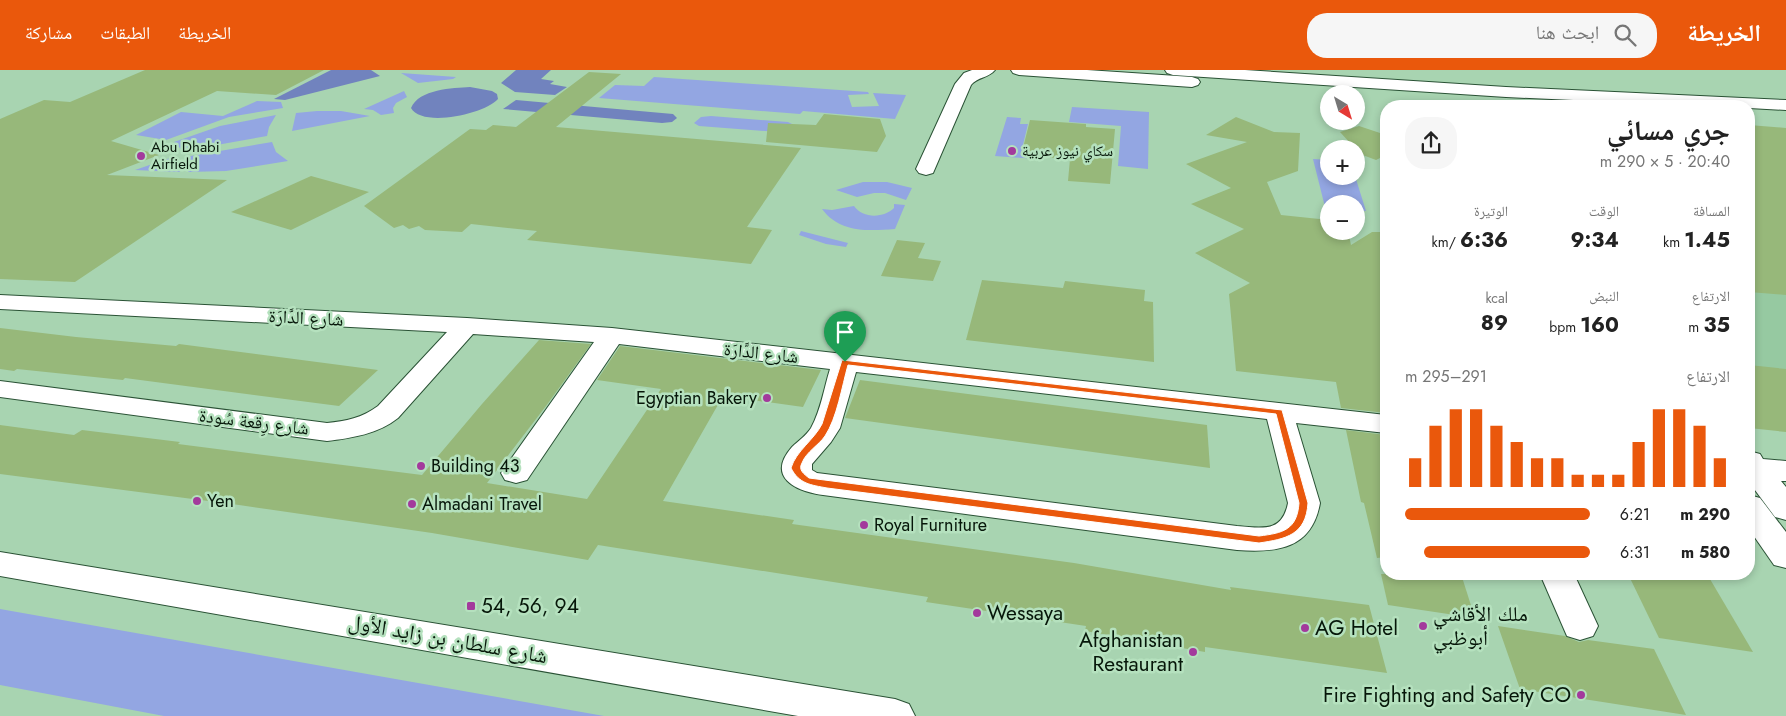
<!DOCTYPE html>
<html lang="ar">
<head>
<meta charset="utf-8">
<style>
  :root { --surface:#fff; --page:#f6f6f6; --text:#222; --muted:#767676; --accent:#ea580c }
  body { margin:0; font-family:Jost,"Noto Naskh Arabic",sans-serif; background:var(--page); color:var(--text); direction:rtl; height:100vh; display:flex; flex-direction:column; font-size:19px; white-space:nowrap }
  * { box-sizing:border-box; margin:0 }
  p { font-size:16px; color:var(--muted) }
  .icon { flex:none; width:28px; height:28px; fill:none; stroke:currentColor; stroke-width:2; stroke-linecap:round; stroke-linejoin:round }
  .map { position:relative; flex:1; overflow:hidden; direction:ltr }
  .sheet { position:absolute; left:1380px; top:30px; width:375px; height:480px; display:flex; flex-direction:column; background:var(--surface); border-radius:20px; box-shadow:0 2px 8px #0003; direction:rtl }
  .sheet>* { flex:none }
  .needle { width:32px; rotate:142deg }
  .tools { position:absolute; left:1320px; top:15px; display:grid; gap:10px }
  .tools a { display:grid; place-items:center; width:45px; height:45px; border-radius:50%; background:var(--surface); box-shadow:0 2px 8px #0003; font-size:25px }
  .pin { position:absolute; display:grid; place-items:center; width:42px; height:42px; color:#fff; margin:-51px -21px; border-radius:50% 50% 50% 0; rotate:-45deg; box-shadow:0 0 5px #0007 }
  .pin .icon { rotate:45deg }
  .round { display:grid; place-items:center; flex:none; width:52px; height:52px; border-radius:20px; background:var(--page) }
  .overview { display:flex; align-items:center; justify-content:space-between; height:85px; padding:0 25px }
  h1 { font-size:28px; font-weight:700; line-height:38px }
  .stats { display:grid; grid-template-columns:repeat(3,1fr); gap:8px; height:85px; padding:5px 25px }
  .stats div { display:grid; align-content:center }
  .stats b { font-size:21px; font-weight:700 }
  .stats small { font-size:14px; font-weight:400 }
  .stats p { font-size:14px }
  .chart { height:140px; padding:10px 25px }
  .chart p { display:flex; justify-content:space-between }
  .chart svg { width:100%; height:90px; margin-top:5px; stroke:var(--accent); stroke-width:6 }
  ul { padding:0 25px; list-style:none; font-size:16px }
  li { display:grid; grid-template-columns:80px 60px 1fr; align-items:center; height:38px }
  li i { height:12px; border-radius:6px; background:var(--accent) }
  header { display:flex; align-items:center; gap:30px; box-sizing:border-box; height:70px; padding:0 25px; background:var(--accent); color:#fff }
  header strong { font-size:24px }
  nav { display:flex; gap:28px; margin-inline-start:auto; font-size:18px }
  .search { width:350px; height:45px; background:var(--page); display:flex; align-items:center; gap:12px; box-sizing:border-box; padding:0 18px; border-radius:20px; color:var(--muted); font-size:19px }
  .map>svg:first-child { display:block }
  .built { fill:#96c9a1 }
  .green { fill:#93a6e2 }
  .forest { fill:#7183be }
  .building { fill:#97b87a }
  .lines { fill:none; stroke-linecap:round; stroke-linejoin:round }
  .minor-casing { stroke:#2a5235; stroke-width:2 }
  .major-casing { stroke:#2a5235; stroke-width:2 }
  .minor { fill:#fff; fill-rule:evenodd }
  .major { fill:#fff; fill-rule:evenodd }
  .route { fill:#ea580c; stroke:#fff; fill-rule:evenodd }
  .poi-dot { fill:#a33a9c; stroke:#b5e1be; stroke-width:2 }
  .labels { text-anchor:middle; stroke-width:5; stroke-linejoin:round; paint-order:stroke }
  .far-poi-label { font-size:15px; fill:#061609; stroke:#b5e1be; text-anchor:start }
  .street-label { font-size:18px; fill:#061609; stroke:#b5e1be }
  .poi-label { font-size:18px; fill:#061609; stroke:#b5e1be; text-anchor:start }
  .near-poi-label { font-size:21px; fill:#061609; stroke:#b5e1be; text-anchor:start }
  .near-street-label { font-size:21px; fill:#061609; stroke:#b5e1be }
</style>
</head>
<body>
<header>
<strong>الخريطة</strong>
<div class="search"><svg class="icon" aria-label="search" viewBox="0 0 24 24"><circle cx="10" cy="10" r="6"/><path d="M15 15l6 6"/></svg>ابحث هنا</div>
<nav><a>الخريطة</a><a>الطبقات</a><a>مشاركة</a></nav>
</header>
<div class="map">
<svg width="1786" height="646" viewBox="0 0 1786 646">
  <rect width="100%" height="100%" fill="#a8d4b1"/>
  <polygon class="built" points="1749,119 1786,121 1786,333 1749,329"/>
  <g class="green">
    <polygon points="401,3 456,7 453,9 418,13"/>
    <polygon points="654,7 868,22 869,24 848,25 852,37 879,36 873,23 906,25 895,49 803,41 800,44 599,28 615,15 644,16"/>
    <polygon points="404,21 407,27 396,33 393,38 394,43 381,45 373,40 364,39"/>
    <polygon points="257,31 281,32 283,38 229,47 166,70 136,65 181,42 223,46"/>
    <polygon points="1072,37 1149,42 1148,99 1118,96 1121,56 1069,52"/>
    <polygon points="317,41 341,41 370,46 292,61 296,43"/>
    <polygon points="276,45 269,57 267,66 183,81 174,72 220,56"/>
    <polygon points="711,46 788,52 792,54 779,62 699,56 694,53 701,47"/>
    <polygon points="1007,47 1021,48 1020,54 1028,54 1021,83 1037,85 1036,89 995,86"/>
    <polygon points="272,72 276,82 288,91 226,101 188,102 189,91 185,87"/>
    <polygon points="170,88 180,102 135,100"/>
    <polygon points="1313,89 1329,90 1329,106 1355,106 1366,141 1356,140 1356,134 1329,134 1329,137 1325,137"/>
    <polygon points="863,112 887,112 912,118 906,130 885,123 874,123 857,127 836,120"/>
    <path d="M 894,134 L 905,135 L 895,159 C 867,161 840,163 822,139 L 832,140 L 854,136 C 863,149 884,148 894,138 Z"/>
    <polygon points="801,161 848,173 846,177 826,174 799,165"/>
    <polygon points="0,539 604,646 164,646 0,615"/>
  </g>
  <g class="forest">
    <polygon points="331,0 371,0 380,6 285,30 274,29"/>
    <polygon points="516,0 551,0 541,9 554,11 550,14 567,17 555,25 515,22 501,13"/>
    <path d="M 470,17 L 492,21 L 497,24 L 498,29 C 485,44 422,58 411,38 C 419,19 453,18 470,17 Z"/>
    <polygon points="516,30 673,44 677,48 672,52 662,53 503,39"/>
  </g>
  <g class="building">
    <polygon points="145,0 324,0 276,25 217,21 111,71 159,85 107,105 227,110 75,212 0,209 0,49 44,30 70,32"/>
    <polygon points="589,2 621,4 556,57 801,78 747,157 772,160 751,194 527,170 537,161 471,154 462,162 425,160 419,156 409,159 403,155 394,158 364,136 470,59 486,60 493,55 516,57"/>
    <polygon points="824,44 880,49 886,66 877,82 766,72 768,53 816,55"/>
    <polygon points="1236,47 1274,62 1300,63 1298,101 1267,112 1281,145 1329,150 1329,161 1348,161 1351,175 1372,162 1386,162 1386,343 1341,338 1336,312 1236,301 1229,224 1250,213 1195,183 1244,159 1191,134 1231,118 1186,94 1247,72 1206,65"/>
    <polygon points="1030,50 1086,54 1086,57 1115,59 1110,114 1068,111 1070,89 1042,87 1043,84 1022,82"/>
    <polygon points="1749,55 1786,58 1786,225 1749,222"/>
    <polygon points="1359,56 1386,65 1386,85 1376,90 1360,84 1340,62"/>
    <polygon points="311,106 369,122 291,160 231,142"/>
    <polygon points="897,170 925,173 918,188 941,191 933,211 881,206"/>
    <polygon points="982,210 1063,218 1065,211 1145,220 1144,231 1153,232 1154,292 966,270"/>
    <polygon points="0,258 76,267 176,276 179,274 378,300 339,336 125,308 123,310 17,299 14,301 0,299"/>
    <polygon points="539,270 591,274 546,336 487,413 587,429 661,319 597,310 620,276 821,300 803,337 723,326 663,431 794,450 792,454 1074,493 1231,520 1230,517 1369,535 1387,603 1205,577 1205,582 1085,561 1086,556 926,532 928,527 598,475 588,490 432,463 239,435 0,404 0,355 74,365 82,360 180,372 178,374 422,405 482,334"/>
    <polygon points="1749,295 1786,299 1786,362 1749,358"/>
    <polygon points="860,310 1207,355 1210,398 845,348"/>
    <polygon points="1346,360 1386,365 1386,487 1377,488 1364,433 1361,432"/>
    <polygon points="1381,504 1461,504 1475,548 1388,535"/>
    <polygon points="1628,504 1707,504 1753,582 1659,568"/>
    <polygon points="1498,556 1565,566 1579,572 1588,570 1654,579 1686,645 1520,619"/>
  </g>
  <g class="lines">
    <g class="minor-casing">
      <g id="minor">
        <path d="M 972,0 L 995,0 C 989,8 977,7 971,15 L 933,103 L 926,105 L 919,103 L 916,99 L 955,14 L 964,3 Z"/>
        <polygon points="1011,0 1087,0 1192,7 1198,9 1200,12 1198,15 1192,17 1019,5 1013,3"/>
        <polygon points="1165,0 1245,0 1506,17 1786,30 1786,40 1749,38 1749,36 1705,36 1506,27 1173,5 1167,3"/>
        <path d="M 0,225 L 467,248 L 612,258 L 1386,345 L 1386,363 L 1296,353 L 1320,433 C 1312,479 1277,483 1237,480 L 823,425 C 795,421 766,407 792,377 C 798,371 806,366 811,358 C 821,340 824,318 830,299 L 619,274 L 527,410 L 516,413 L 505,410 L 501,403 L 594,272 L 473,264 L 398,348 C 378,364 352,368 327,371 L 0,327 L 0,311 L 327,353 C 346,351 362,348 378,336 L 447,262 L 0,239 ZM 856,302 L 1267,349 L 1288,433 C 1282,463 1263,458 1237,456 L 817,403 L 812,400 L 812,394 L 831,372 L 840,358 Z"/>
        <polygon points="1749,381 1760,384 1763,389 1786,391 1786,411 1781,411 1786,417 1786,450 1775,447 1749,412"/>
        <polygon points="1749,425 1760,428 1786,462 1786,498 1774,495 1749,459"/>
        <polygon points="1540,504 1574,504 1598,556 1593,566 1580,570 1567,566"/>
      </g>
    </g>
    <g class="major-casing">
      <polygon id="major" points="0,482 895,629 909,634 915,646 798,646 0,506"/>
    </g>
    <use href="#minor" class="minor"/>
    <use href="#major" class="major"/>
  </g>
  <path class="route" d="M 842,290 L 1282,340 L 1308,433 C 1306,465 1286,469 1259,473 L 827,418 C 811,415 799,414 791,398 C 796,381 814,370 822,354 ZM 848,295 L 1276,344 L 1299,433 C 1297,460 1283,463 1259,466 L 809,408 C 804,404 798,400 802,393 C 806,382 819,375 825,366 C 837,348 842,316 848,295 Z"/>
  <g class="poi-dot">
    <circle cx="1012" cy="81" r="5"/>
    <circle cx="141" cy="86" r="5"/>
    <circle cx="767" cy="328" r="5"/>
    <circle cx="421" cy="396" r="5"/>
    <circle cx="197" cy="431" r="5"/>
    <circle cx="412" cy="434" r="5"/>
    <circle cx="864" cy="455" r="5"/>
    <rect x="466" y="531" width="10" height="10" rx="2.5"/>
    <circle cx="977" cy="543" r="5"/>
    <circle cx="1423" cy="556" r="5"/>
    <circle cx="1305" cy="558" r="5"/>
    <circle cx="1193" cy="582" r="5"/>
    <circle cx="1581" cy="625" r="5"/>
  </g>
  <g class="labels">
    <g class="far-poi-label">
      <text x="151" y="82">Abu Dhabi<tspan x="151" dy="17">Airfield</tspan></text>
      <text x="1022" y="86">سكاي نيوز عربية</text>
    </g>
    <g class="street-label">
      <text transform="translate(306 248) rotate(3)" y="6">شارع الدَّارَة</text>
      <text transform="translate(761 283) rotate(6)" y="6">شارع الدَّارَة</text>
      <text transform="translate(254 352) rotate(7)" y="6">شارع رِقعة سُودة</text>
    </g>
    <g class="poi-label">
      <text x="757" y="334" text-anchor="end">Egyptian Bakery</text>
      <text x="431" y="402">Building 43</text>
      <text x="207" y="437">Yen</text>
      <text x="422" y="440">Almadani Travel</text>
      <text x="874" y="461">Royal Furniture</text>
    </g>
    <g class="near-poi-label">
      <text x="481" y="543">54, 56, 94</text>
      <text x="987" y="550">Wessaya</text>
      <text x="1433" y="551">ملك الأقاشي<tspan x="1433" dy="24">أبوظبي</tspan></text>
      <text x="1315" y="565">AG Hotel</text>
      <text x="1183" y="577" text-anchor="end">Afghanistan<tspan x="1183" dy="24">Restaurant</tspan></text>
      <text x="1571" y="632" text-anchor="end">Fire Fighting and Safety CO</text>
    </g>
    <g class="near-street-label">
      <text transform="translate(448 569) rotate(10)" y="7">شارع سلطان بن زايد الأول</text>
    </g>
  </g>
</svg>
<div class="tools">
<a><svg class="needle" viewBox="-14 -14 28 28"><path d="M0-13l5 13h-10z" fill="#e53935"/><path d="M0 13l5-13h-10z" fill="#767676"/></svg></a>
<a>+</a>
<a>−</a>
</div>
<div class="pin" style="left:845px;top:292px;background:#1e9e55"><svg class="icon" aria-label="arrive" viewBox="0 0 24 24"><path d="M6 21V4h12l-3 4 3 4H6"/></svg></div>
<section class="sheet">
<div class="overview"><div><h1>جري مسائي</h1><p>20:40 · 5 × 290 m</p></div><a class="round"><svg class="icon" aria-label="share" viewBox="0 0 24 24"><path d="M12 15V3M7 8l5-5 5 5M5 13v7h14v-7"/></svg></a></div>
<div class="stats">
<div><p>المسافة</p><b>1.45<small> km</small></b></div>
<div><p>الوقت</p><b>9:34</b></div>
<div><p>الوتيرة</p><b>6:36<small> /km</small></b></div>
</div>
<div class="stats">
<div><p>الارتفاع</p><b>35<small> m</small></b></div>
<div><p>النبض</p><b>160<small> bpm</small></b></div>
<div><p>kcal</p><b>89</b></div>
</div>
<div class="chart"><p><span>الارتفاع</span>291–295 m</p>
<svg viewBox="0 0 160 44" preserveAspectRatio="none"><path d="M5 44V30M15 44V14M25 44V6M35 44V6M45 44V14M55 44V22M65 44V30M75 44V30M85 44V38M95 44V38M105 44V38M115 44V22M125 44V6M135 44V6M145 44V14M155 44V30"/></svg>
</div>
<ul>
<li><b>290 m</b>6:21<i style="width:100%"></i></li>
<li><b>580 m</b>6:31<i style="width:90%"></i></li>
</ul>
</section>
</div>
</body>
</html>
